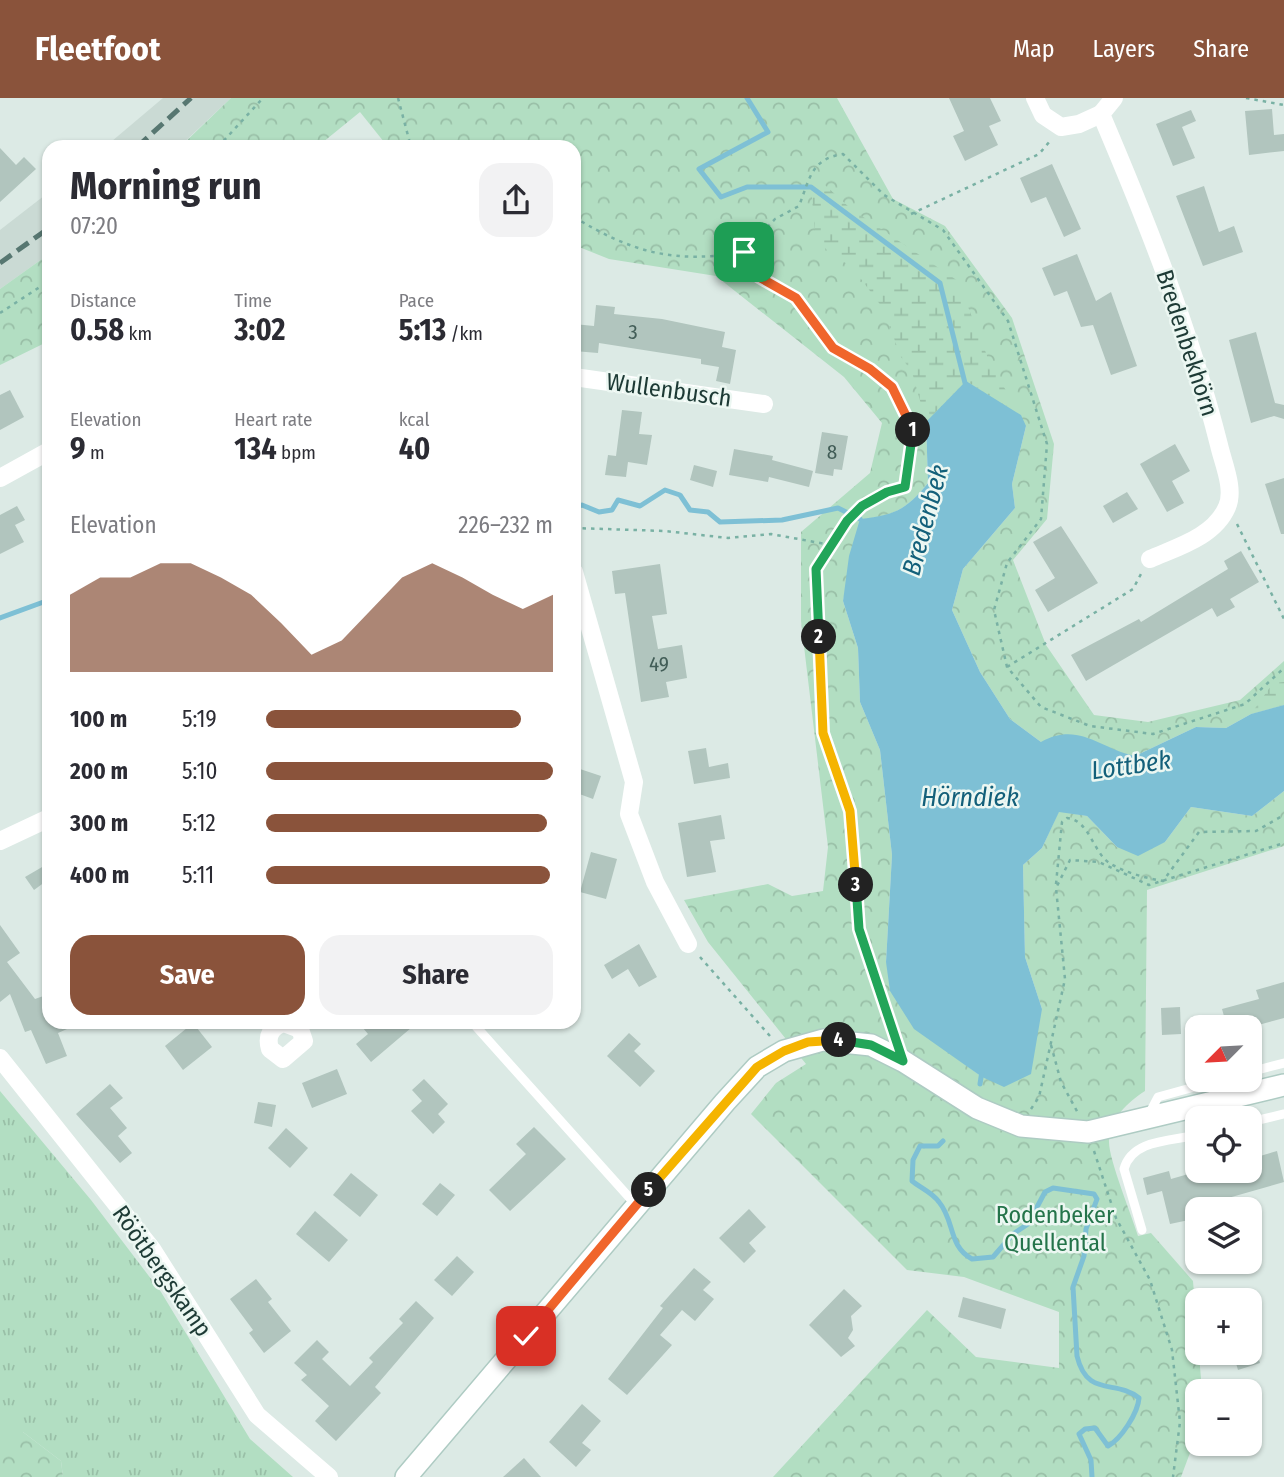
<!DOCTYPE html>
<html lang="en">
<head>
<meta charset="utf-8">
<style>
  :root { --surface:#fff; --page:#f2f2f3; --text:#2b2b33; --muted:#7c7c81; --accent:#8a533b }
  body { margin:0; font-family:"Fira Sans Condensed",sans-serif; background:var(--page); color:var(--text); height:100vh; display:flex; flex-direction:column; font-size:26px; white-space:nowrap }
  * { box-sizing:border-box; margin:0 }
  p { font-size:23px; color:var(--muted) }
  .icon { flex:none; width:38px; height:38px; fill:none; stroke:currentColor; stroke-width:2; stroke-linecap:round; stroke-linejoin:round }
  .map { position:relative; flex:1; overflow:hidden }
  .panel { position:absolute; left:42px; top:42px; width:539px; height:889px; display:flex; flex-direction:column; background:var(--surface); border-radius:21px; box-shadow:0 2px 5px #0004 }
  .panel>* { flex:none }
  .needle { width:46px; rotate:246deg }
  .tools { position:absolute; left:1185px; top:917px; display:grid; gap:14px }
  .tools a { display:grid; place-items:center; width:77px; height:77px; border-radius:14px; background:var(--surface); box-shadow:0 2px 5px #0004; font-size:35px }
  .pin { position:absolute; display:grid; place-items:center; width:60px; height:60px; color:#fff; margin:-30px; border-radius:14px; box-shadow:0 4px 10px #0006 }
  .km { position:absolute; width:35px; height:35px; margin:-18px; border-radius:50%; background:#222; color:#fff; font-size:19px; line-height:35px; text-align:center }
  .round { display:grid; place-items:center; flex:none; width:74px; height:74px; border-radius:21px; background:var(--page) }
  .headline { display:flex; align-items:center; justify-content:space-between; height:119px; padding:0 28px }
  h1 { font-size:38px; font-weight:700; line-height:52px }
  .stats { display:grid; grid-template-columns:repeat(3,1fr); gap:10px; height:119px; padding:7px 28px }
  .stats div { display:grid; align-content:center }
  .stats b { font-size:30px; font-weight:700 }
  .stats small { font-size:19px; font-weight:400 }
  .stats p { font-size:19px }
  .chart { height:196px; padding:14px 28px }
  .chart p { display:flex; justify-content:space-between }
  .chart svg { width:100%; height:126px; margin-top:7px; fill:var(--accent); opacity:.7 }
  .button { display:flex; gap:14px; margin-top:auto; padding:14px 28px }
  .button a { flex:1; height:80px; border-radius:21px; background:var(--accent); color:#fff; font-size:28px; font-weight:700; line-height:80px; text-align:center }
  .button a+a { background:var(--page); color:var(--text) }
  ul { padding:0 28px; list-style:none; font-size:23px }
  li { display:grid; grid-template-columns:112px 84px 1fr; align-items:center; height:52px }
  li i { height:18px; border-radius:9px; background:var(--accent) }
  header { display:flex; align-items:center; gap:42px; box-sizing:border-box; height:98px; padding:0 35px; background:var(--accent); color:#fff }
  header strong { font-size:33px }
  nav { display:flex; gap:38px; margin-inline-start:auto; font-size:24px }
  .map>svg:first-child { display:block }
  .built { fill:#cadad4 }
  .grass { fill:url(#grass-tufts) }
  .forest { fill:url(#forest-crowns) }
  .wetland { fill:url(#wetland-marsh) }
  .water { fill:#7ec0d5 }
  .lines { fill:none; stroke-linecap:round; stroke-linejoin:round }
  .stream { stroke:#7ec0d5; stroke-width:5 }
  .building { fill:#b1c5be }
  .secondary-casing { stroke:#aecbc3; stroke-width:24 }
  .path { stroke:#79b1a4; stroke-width:2.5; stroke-dasharray:3.5 5; stroke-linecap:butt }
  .lane { stroke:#fff; stroke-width:9 }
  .street { stroke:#fff; stroke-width:18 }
  .secondary { stroke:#fff; stroke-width:21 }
  .rail { stroke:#577771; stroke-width:5; stroke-dasharray:14 7; stroke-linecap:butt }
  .split-1-casing { stroke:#fff; stroke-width:14 }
  .split-2-casing { stroke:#fff; stroke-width:14 }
  .split-3-casing { stroke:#fff; stroke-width:14 }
  .split-4-casing { stroke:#fff; stroke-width:14 }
  .split-5-casing { stroke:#fff; stroke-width:14 }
  .split-6-casing { stroke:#fff; stroke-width:14 }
  .split-1 { stroke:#f0652b; stroke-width:9 }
  .split-2 { stroke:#22a559; stroke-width:9 }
  .split-3 { stroke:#f5b400; stroke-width:9 }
  .split-4 { stroke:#22a559; stroke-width:9 }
  .split-5 { stroke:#f5b400; stroke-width:9 }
  .split-6 { stroke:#f0652b; stroke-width:9 }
  .labels { text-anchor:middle; stroke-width:5; stroke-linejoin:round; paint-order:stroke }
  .number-label { font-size:21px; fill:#425d57 }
  .street-label { font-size:24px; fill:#1d3a35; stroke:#ecf7f2 }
  .park-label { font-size:24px; fill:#24744a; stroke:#ecf7f2 }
  .water-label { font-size:26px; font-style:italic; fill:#13607a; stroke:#ecf7f2 }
</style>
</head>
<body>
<header>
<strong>Fleetfoot</strong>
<nav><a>Map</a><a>Layers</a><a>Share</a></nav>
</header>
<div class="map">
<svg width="1284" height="1379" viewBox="0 0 1284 1379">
  <defs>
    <pattern id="grass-tufts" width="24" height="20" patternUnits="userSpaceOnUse" patternTransform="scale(1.75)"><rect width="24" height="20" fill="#b2dec2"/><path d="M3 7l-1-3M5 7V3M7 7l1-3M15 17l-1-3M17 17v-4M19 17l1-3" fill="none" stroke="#99bfa7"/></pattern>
    <pattern id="forest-crowns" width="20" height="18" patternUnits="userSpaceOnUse" patternTransform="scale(1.75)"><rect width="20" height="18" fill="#b2dec2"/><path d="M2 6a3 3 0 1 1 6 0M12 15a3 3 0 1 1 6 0" fill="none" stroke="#99bfa7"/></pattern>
    <pattern id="wetland-marsh" width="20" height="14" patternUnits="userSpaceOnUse" patternTransform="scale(1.75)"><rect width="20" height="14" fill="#b2dec2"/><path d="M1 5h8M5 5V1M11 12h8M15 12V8" fill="none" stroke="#99bfa7"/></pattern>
  </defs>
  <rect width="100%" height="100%" fill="#dceae5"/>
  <g class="built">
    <polygon points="163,0 231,0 179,49 105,49"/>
    <polygon points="49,94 49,156 0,191 0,132"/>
  </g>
  <polygon class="grass" points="0,993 91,1102 161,1194 250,1341 293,1379 63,1379 61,1363 23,1334 0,1334"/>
  <g class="forest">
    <path d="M 231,0 L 837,0 L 893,101 L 945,128 L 1012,220 L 1054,346 L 1047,421 L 1013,462 L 1046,547 L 1094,617 L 1148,624 L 1240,602 L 1284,563 L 1284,607 L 1251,616 L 1226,630 L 1196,629 L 1135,658 L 1041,644 L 1010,621 L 980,574 L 952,512 L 963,471 L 1015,410 L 1012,386 L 1026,328 L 926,324 L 928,385 C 906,412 895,417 860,422 L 843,503 L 858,550 L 860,604 L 880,652 L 892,757 L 886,864 L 940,948 L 982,979 L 1042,911 L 1025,859 L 1023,767 L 1042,750 L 1059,713 L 1087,718 L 1117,749 L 1165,744 L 1191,709 L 1252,718 L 1284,693 L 1284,748 L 1147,792 L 1145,993 C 1128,1004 1108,1022 1109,1044 C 1109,1062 1132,1118 1138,1138 L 1151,1135 L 1193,1183 L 1202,1293 L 1197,1293 L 1197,1336 L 1181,1379 L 773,1379 L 927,1212 L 976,1259 L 1059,1270 L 1059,1214 L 964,1179 L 907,1172 L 751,1016 L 776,985 L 806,966 L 708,844 L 684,802 L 768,786 L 792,798 L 823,793 L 828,749 L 801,523 L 801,434 L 870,375 L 882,325 L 844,279 L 716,178 L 609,161 L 574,147 L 574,49 L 388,49 L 360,14 L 317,49 L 180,49 Z"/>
    <polygon points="49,156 49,243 0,267 0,191"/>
    <polygon points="0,1334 23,1334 61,1363 63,1379 0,1379"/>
  </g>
  <g class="wetland">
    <polygon points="825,87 850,110 958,183 991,268 1021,317 966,283 926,324 912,274 901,259 882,209 852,169 828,154 815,134 811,89"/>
    <polygon points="1284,584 1284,607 1251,616 1273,585"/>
  </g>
  <path class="water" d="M 966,283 L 1021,317 L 1026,328 L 1012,386 L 1015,410 L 963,471 L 952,512 L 980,574 L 1010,621 L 1041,644 C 1078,623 1099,650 1135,658 L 1196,629 L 1226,630 L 1251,616 L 1284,607 L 1284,693 L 1252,718 L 1191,709 L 1165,744 L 1138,758 L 1117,749 L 1087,718 L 1059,714 L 1042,750 L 1023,767 L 1025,859 L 1042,911 L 1031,976 L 1004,989 L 982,979 L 914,931 L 890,893 L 886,864 L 892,757 L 880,652 L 860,604 L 858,550 L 843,503 L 849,458 L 860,421 C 895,417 906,412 928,385 L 926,324 Z"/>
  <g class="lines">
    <g class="stream">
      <polyline points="747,0 768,34 699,71 721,99 747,89 811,89 940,185 966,289"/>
      <polyline points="574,410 582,407 599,414 612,412 618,402 640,408 665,392 680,397 690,412 708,414 720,424 782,422 838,410 860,421"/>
      <polyline points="0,520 49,502"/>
      <polyline points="980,986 982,973"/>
      <path d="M 943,1043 L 938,1048 L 920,1048 L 913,1062 L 912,1083 C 921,1090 933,1095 939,1104 C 955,1123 948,1148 972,1161 L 993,1159 L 1013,1136 L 1028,1126 L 1045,1094 L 1053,1090 L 1094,1096 L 1097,1101 L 1086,1131 L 1084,1158 L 1073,1189 L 1077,1258 C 1087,1300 1116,1281 1139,1300 C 1138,1315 1121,1341 1108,1348 L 1095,1330 L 1085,1331 L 1079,1336 L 1091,1362 L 1092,1379"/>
    </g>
  </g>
  <g class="building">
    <polygon points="949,0 990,0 1001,23 989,28 998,47 965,63 953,38 964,33"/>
    <polygon points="1272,11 1274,37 1284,36 1284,53 1249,57 1245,13"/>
    <polygon points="1191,12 1196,23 1182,29 1195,60 1173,68 1156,26"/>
    <polygon points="0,50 16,67 24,59 36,71 0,104"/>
    <polygon points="1052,66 1081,131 1064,139 1046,99 1031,105 1020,80"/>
    <polygon points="1204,88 1219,134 1234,128 1243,154 1203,168 1176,98"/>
    <polygon points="1077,156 1096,203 1111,194 1137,268 1111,277 1093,227 1081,229 1067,193 1054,198 1042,170"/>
    <polygon points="596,207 615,209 614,216 662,221 725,234 722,249 736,252 730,286 716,283 719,269 701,266 701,261 599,245 598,255 574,253 574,226 594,228"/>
    <polygon points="1256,234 1275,305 1284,307 1284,321 1274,318 1251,325 1229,242"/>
    <polygon points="10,292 24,319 0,332 0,297"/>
    <polygon points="622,312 642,314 639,336 652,337 647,367 628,364 626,379 605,377 608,357 616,358"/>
    <polygon points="822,334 848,338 842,372 834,371 833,378 815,375"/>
    <polygon points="1175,346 1190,373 1172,383 1184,405 1167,414 1140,366"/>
    <polygon points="734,351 773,358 772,362 813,373 809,389 769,379 768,384 729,377"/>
    <polygon points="694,367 717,373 713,389 690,382"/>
    <polygon points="1284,380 1284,436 1281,436 1265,386"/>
    <polygon points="1127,394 1138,411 1113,425 1103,408"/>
    <polygon points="17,408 25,422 15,427 24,444 0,456 0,417"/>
    <polygon points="1061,428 1098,485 1048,514 1035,492 1055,480 1033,444"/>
    <polygon points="1241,453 1259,484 1230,501 1235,509 1217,519 1212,510 1086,583 1071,557 1139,521 1141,524 1228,471 1224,463"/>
    <polygon points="660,466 667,516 652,518 658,551 682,547 687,580 666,584 669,599 641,604 625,495 615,496 612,473"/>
    <polygon points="706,650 709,669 728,665 730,680 694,686 688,653"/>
    <polygon points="574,669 601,678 593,701 574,694"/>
    <polygon points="721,717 725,741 710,743 716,774 687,779 678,725"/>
    <polygon points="591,754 617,761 606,801 580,794"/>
    <polygon points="49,765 49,781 34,792 25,779"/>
    <polygon points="0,827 20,855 7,864 35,901 49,896 49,924 83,924 58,935 67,958 46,966 31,932 25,934 10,896 0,904"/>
    <polygon points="639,846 657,879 639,889 628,871 612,881 604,867"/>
    <polygon points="1284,884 1284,920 1251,929 1227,929 1222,911 1259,901 1256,892"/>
    <polygon points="1180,909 1181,936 1162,937 1161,910"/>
    <polygon points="358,924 418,924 371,964 356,946 368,936"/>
    <polygon points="193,925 212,949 183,972 165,948"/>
    <polygon points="629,935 641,946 634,953 655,973 640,989 607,958"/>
    <polygon points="337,971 347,996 312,1010 302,985"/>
    <polygon points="424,981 448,1006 438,1016 445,1024 433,1036 411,1013 422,1003 412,992"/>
    <polygon points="110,986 123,1000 110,1010 127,1030 118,1038 132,1055 120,1065 76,1016"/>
    <polygon points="258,1004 276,1007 272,1029 254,1025"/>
    <polygon points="534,1029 566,1061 510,1113 489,1092 526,1056 516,1046"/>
    <polygon points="286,1030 308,1050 290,1070 268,1050"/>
    <polygon points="1277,1053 1284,1084 1186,1112 1189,1122 1170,1126 1162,1093 1147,1097 1143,1080 1169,1073 1171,1081 1199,1073 1250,1073 1250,1061"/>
    <polygon points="351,1075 378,1097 360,1119 333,1097"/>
    <polygon points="440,1085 455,1097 437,1118 422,1106"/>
    <polygon points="749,1111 766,1129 749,1145 756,1153 744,1165 719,1140"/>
    <polygon points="315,1113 348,1142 329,1164 296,1136"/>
    <polygon points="457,1158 474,1174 452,1198 434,1182"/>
    <polygon points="694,1170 711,1184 703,1192 714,1201 695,1223 682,1212 660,1237 672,1247 627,1297 608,1281 663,1210 660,1208"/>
    <polygon points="256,1181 272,1201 268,1204 291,1233 264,1255 249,1235 253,1232 230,1201"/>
    <polygon points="844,1191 862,1208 851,1218 853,1232 848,1240 855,1248 841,1259 809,1227"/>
    <polygon points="963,1199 1006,1211 1001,1231 958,1219"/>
    <polygon points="416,1203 434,1220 375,1289 381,1295 336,1343 315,1323 329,1308 301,1282 307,1277 294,1265 317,1242 329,1254 322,1261 350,1288 373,1264 369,1260 403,1225 399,1221"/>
    <polygon points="1233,1255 1257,1255 1260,1265 1238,1272"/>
    <polygon points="582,1306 601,1323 582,1345 591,1352 576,1369 549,1344"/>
    <polygon points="524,1360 541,1379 503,1379"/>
  </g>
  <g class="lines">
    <g class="secondary-casing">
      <polyline id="secondary" points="406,1379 725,1004 757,969 784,953 823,942 871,947 903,963 977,1010 1021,1028 1088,1034 1284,987"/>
    </g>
    <g class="path">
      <polyline points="398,0 411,49"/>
      <polyline points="1246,0 1284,7"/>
      <polyline points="218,49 263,0"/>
      <polyline points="911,116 1039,56 1050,43"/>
      <path d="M 574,119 C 633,155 675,166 744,154 L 759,179 L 796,200 L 833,250 L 870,271 L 892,289 L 914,334 L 905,389 L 887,394 L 862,408 L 847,423 L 816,471 L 823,635 L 850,713 L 859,831 L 895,937"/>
      <path d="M 744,154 L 775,121 L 799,108 C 810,80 811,61 843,56 L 884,97 L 943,132 L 1008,223 L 1047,346 L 1041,421 L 1007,465 L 994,512 L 1007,569 L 1041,609 L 1090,628 L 1153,636 L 1245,606 L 1284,570"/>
      <polyline points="0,215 49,183"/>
      <polyline points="1237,426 1284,521"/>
      <polyline points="574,430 665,433 728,440 771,436 831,447"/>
      <polyline points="1007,569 1133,491 1141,476"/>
      <path d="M 1056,786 L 1062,724 L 1067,720 C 1090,722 1093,756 1111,766 C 1126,775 1146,780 1163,783 L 1199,734 L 1256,733 L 1284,717"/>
      <polyline points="700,859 770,938"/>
      <polyline points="1051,947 1061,984 1078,1015"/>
      <polyline points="1031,1011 1039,999 1065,881 1056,790 1070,762 1099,764 1149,787 1284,745"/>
      <polyline points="1094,1053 1116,1120 1150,1182 1172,1252 1180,1324 1173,1379"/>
    </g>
    <g class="lane">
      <polyline points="472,924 636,1107"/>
      <polyline points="1250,974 1284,965"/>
      <polyline points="1148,1018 1158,999 1220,982"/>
      <polyline points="1250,1024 1284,1016"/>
      <path d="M 1142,1132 L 1124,1071 C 1132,1041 1172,1043 1197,1037"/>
    </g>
    <g class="street">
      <polyline points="1035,0 1043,17 1061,29 1079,26 1101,16"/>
      <path d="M 1114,0 L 1101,16 C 1147,124 1190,232 1219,347 C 1223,365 1235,391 1227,409 C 1214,439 1177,449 1150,461"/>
      <polyline points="574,279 764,306"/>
      <polyline points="0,380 49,353"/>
      <polyline points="574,474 634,684 629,716 655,784 688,846"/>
      <polyline points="0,743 49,720"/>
      <path d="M 284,925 L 300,931 L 304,943 L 283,961 L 270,951 C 266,938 271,929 284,925 Z"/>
      <polyline points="0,960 152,1151 257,1317 329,1379"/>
    </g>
    <use href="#secondary" class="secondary"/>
    <g class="rail">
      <polyline points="137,49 191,0"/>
      <polyline points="0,165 49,130"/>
    </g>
  </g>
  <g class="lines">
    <g class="split-1-casing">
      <polyline id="split-1" points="744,154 759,179 796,200 833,250 870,271 892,289 913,332"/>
    </g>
    <g class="split-2-casing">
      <polyline id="split-2" points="819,539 816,471 847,423 862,408 887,394 905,389 913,332"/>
    </g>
    <g class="split-3-casing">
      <polyline id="split-3" points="819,539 823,635 850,713 856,787"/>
    </g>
    <g class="split-4-casing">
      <polyline id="split-4" points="839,942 871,947 903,963 859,831 856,787"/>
    </g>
    <g class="split-5-casing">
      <polyline id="split-5" points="649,1092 757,969 784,953 808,944 839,942"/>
    </g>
    <g class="split-6-casing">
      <polyline id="split-6" points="526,1238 649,1092"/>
    </g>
    <use href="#split-1" class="split-1"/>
    <use href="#split-2" class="split-2"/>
    <use href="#split-3" class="split-3"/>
    <use href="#split-4" class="split-4"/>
    <use href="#split-5" class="split-5"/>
    <use href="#split-6" class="split-6"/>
  </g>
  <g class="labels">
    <g class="number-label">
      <text x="633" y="241">3</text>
      <text x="832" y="361">8</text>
      <text x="659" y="573">49</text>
    </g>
    <g class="street-label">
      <text transform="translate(1187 245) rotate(72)" y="8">Bredenbekhörn</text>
      <text transform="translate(669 292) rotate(8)" y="8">Wullenbusch</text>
      <text transform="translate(162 1173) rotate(55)" y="8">Röötbergskamp</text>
    </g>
    <g class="park-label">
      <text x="1055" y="1125">Rodenbeker<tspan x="1055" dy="28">Quellental</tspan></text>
    </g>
    <g class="water-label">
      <text transform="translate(925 422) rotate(-75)" y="9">Bredenbek</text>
      <text transform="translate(1131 667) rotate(-8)" y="9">Lottbek</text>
      <text x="970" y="708">Hörndiek</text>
    </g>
  </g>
</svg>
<div class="tools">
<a><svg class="needle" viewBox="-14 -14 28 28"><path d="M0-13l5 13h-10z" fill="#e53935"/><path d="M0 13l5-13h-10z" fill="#7c7c81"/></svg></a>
<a><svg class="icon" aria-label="locate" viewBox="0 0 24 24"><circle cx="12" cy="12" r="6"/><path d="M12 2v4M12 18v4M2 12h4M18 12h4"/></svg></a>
<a><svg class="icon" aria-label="layers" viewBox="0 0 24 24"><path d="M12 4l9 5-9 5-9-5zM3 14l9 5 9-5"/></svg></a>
<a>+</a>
<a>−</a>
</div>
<div class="pin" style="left:744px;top:154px;background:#1e9e55"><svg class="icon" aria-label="arrive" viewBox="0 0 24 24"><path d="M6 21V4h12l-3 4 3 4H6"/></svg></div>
<div class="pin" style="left:526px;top:1238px;background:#d93025"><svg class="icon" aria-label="check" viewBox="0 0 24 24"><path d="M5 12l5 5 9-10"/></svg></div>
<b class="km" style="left:913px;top:332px">1</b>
<b class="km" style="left:819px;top:539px">2</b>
<b class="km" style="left:856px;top:787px">3</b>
<b class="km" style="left:839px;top:942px">4</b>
<b class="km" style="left:649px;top:1092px">5</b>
<section class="panel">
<div class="headline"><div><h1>Morning run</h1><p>07:20</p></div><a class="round"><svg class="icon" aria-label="share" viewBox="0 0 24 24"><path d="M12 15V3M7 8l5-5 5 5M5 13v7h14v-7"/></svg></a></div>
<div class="stats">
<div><p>Distance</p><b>0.58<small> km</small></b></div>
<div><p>Time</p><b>3:02</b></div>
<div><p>Pace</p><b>5:13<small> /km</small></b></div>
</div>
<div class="stats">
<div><p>Elevation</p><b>9<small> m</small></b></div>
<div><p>Heart rate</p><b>134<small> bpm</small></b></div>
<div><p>kcal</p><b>40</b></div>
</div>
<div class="chart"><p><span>Elevation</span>226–232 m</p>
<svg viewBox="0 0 160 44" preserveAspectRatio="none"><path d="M0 44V17L10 11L20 11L30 6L40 6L50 11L60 17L70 27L80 38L90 33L100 22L110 11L120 6L130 11L140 17L150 22L160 17V44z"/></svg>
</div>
<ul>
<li><b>100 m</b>5:19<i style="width:89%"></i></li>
<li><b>200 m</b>5:10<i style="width:100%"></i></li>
<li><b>300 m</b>5:12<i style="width:98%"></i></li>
<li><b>400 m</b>5:11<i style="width:99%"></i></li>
</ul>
<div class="button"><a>Save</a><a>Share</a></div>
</section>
</div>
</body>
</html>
